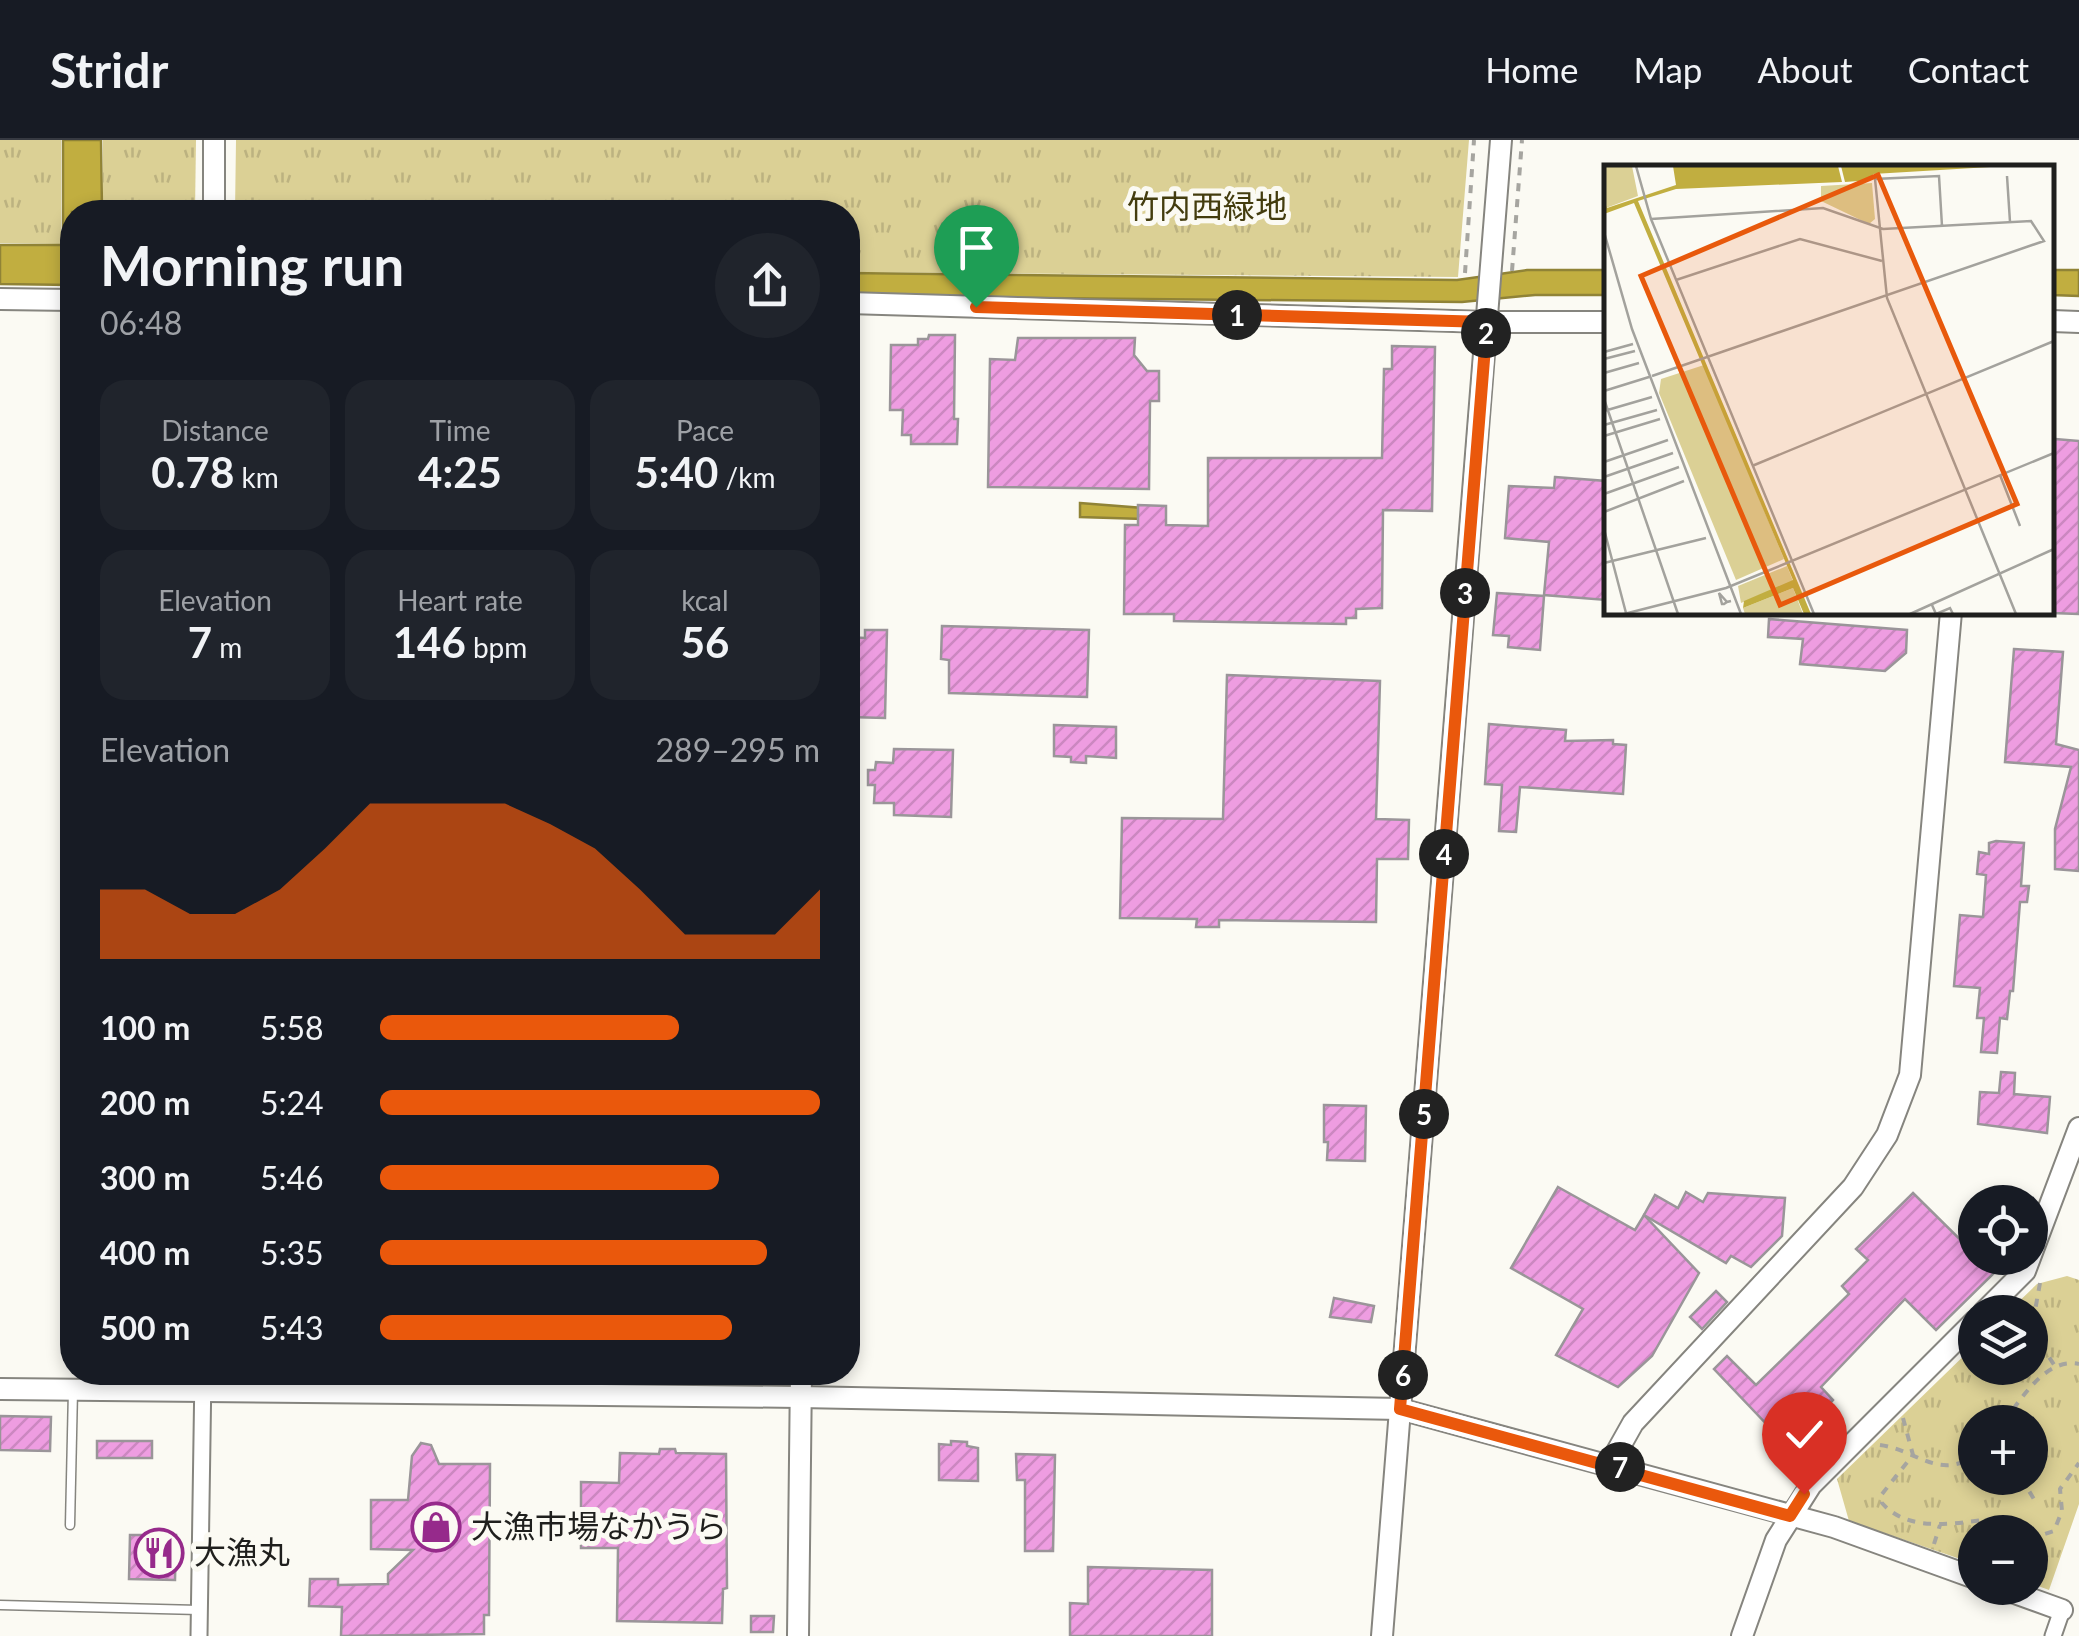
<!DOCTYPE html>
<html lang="en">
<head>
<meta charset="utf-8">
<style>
  :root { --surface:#171b24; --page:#20242c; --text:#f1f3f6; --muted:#9ea1a6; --line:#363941; --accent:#ea580c }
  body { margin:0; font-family:Lato,"Noto Sans JP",sans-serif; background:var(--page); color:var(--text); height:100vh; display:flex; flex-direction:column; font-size:38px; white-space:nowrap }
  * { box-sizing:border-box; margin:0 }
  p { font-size:32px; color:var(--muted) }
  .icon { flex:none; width:55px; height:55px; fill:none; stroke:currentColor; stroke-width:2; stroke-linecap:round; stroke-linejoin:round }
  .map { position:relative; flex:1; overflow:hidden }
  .sheet { position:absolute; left:60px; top:60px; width:800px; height:1185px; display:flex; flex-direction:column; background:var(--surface); border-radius:40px; box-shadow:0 5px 15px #0003 }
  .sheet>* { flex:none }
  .buttons { position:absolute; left:1958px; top:1045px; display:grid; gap:20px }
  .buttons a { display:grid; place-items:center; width:90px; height:90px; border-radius:50%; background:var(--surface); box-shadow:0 5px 15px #0003; font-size:50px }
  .pin { position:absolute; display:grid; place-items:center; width:85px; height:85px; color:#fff; margin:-102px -42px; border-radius:50% 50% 50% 0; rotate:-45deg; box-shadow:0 0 10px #0007 }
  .pin .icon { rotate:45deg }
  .km { position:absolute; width:50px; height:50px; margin:-25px; border-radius:50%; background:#222; color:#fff; font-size:28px; line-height:50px; text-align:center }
  .round { display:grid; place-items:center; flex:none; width:105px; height:105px; border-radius:52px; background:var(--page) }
  .head { display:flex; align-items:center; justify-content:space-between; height:170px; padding:0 40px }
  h1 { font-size:55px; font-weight:700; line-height:75px }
  .metrics { display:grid; grid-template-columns:repeat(3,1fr); gap:15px; height:170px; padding:10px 40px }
  .metrics div { display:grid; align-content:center; border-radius:25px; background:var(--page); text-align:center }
  .metrics b { font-size:42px; font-weight:700 }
  .metrics small { font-size:28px; font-weight:400 }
  .metrics p { font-size:28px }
  .chart { height:280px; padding:20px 40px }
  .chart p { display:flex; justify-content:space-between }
  .chart svg { width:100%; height:180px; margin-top:10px; fill:var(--accent); opacity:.7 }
  ul { padding:0 40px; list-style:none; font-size:32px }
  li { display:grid; grid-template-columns:160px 120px 1fr; align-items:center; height:75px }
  li i { height:25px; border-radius:12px; background:var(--accent) }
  header { display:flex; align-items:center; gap:60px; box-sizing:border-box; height:140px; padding:0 50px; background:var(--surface); border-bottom:2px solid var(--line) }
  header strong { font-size:48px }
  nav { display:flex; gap:55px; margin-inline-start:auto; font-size:35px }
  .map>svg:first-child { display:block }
  .park { fill:url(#park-tufts); fill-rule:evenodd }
  .water { fill:#c1ae40; stroke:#908336; stroke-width:2.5 }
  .building { fill:url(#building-hatch); stroke:#9a9599; stroke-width:2.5 }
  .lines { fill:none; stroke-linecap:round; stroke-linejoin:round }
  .service-casing { stroke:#86857f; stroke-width:11 }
  .minor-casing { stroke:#86857f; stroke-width:19 }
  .tertiary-casing { stroke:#86857f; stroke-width:24 }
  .path { stroke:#a6a5a0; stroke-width:4; stroke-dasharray:8 8; stroke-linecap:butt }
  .service { stroke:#fff; stroke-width:8 }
  .minor { stroke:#fff; stroke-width:15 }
  .tertiary { stroke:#fff; stroke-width:20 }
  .route-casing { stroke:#fff; stroke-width:20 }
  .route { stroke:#ea580c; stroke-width:12 }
  .labels { text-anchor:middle; stroke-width:10; stroke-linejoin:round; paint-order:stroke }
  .park-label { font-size:32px; fill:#433c0e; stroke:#fbfaf3 }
  .poi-label { font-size:32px; fill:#1f1f1d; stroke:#fbfaf3; text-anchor:start }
  .inset-road { fill:none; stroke:#a3a29d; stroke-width:2.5 }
  .view { fill:#e8590c; fill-opacity:0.15; stroke:#e8590c; stroke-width:5 }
  .inset-edge { fill:none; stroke:#1f1f1d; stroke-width:5 }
</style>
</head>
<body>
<header>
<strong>Stridr</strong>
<nav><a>Home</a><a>Map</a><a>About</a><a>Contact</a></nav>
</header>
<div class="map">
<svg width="2079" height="1496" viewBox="0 0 2079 1496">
  <defs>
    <pattern id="park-tufts" width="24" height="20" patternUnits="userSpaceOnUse" patternTransform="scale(2.5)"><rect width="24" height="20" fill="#dbd095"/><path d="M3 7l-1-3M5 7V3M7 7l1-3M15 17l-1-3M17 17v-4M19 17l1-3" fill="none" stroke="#bcb280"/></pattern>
    <pattern id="building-hatch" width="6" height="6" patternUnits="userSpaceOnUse" patternTransform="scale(2.5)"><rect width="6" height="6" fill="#ee9de1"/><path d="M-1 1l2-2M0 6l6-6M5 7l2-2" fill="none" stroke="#cc87c1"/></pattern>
  </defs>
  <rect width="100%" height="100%" fill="#fbfaf3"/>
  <g class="park">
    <polygon points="0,0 61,0 61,104 0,103"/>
    <polygon points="103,0 196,0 195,72 103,72"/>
    <polygon points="236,0 1469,0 1458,137 848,132 848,72 235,72"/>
    <path d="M 2067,1136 L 2079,1140 L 2079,1364 L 2049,1450 L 2030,1443 L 2030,1392 L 1975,1392 L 1975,1424 L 1849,1381 L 1837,1339 L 1975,1205 L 1975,1228 L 2030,1228 L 2030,1172 L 2008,1172 L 2037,1144 ZM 1975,1282 L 2030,1282 L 2030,1338 L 1975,1338 Z"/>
  </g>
  <g class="water">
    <polygon points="63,0 101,0 102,72 72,72 72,145 0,144 0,105 63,105"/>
    <polygon points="1527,130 1606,130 1606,155 1535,155 1462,162 848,156 848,133 1457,140"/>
    <polygon points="2052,130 2079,130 2079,156 2052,155"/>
    <polygon points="1080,363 1143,368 1143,379 1080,377"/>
  </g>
  <g class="building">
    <polygon points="929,195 955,195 954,279 958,279 957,304 911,304 911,295 902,295 903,270 890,270 891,205 918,205 918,199 928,199"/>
    <polygon points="1018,198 1135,198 1134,215 1147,231 1159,231 1159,261 1150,261 1149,349 988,347 990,219 1015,220"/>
    <polygon points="1392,206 1435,207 1432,371 1383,370 1382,468 1356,469 1356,478 1346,478 1346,484 1174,481 1174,474 1124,474 1125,385 1138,385 1138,365 1166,366 1166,385 1208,386 1208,318 1382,318 1384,229 1392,229"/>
    <polygon points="2055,299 2079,301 2079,474 2052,473"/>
    <polygon points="1555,337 1606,341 1606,460 1544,455 1549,402 1505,398 1509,346 1554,348"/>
    <polygon points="1497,453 1544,456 1540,510 1508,507 1509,496 1493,495"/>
    <polygon points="1769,479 1907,490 1906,513 1885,531 1800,524 1803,499 1768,497"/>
    <polygon points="942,486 1089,490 1087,557 949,553 949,520 941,519"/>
    <polygon points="865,490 887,490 885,578 848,577 848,497 865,498"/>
    <polygon points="2014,509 2063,512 2056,604 2079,610 2079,731 2055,729 2055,689 2071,627 2005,622"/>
    <polygon points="1227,535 1380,541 1376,679 1409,680 1408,719 1377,719 1376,782 1219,780 1219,787 1196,787 1197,779 1120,778 1122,678 1223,679"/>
    <polygon points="1489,584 1566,590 1565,601 1613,600 1613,604 1626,605 1623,654 1520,647 1516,692 1499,691 1502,645 1485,644"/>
    <polygon points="1054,585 1116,587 1116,618 1086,616 1086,623 1071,622 1071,617 1054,616"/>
    <polygon points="894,609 953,610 951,677 894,675 894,663 874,663 875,645 868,645 868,630 875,630 876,622 893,623"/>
    <polygon points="1996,701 2024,703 2021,746 2029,746 2027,762 2020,762 2013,851 2010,851 2007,879 2000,878 1997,913 1981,912 1984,878 1977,878 1980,848 1954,846 1960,775 1983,777 1986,735 1977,734 1979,712 1989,714 1989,703"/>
    <polygon points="2001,932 2015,933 2014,954 2050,957 2047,993 1978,984 1980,952 1999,953"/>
    <polygon points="1324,965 1366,966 1365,1021 1327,1020 1328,1002 1324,1002"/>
    <polygon points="1558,1047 1635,1090 1644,1075 1699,1133 1652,1216 1618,1247 1556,1215 1583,1169 1511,1128"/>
    <polygon points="1686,1052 1703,1062 1708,1053 1785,1058 1782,1096 1751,1127 1731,1116 1726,1123 1644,1075 1655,1055 1678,1068"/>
    <polygon points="1913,1053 1994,1133 1936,1190 1905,1159 1821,1247 1833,1260 1824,1270 1811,1257 1774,1292 1714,1229 1727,1216 1756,1245 1849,1154 1842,1146 1868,1120 1856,1109"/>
    <polygon points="1716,1151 1727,1162 1702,1189 1690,1177"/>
    <polygon points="1334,1158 1374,1166 1371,1182 1330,1177"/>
    <polygon points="0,1276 51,1277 50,1311 0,1310"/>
    <rect x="97" y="1301" width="55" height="17"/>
    <polygon points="951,1301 967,1302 967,1306 978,1308 978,1341 939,1340 939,1304 951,1305"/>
    <polygon points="421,1303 431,1305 439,1324 490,1324 489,1475 484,1475 484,1494 341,1496 342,1467 309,1466 310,1439 338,1439 338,1445 388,1444 388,1434 413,1410 371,1409 371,1360 408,1360 412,1316"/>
    <polygon points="660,1309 675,1309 676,1313 726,1314 727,1448 723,1449 722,1483 617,1481 618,1408 581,1408 581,1342 619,1343 620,1313 659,1314"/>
    <polygon points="1016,1314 1055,1315 1053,1411 1025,1411 1025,1340 1017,1340"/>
    <polygon points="130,1395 176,1395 175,1440 129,1439"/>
    <polygon points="1088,1427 1212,1430 1212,1496 1070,1496 1070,1463 1088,1464"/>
    <polygon points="751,1476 774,1476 773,1492 751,1492"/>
  </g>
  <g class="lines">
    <g class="service-casing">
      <g id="service">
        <polyline points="70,1385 73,1250"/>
        <polyline points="0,1465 199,1470"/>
      </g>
    </g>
    <g class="minor-casing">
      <g id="minor">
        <polyline points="199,1496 203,1232"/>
        <polyline points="2053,1496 2062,1470"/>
      </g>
    </g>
    <g class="tertiary-casing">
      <g id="tertiary">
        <polyline points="214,0 214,72"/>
        <polyline points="0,159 72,160"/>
        <polyline points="848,163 1487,182 1606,182"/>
        <polyline points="2052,181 2079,182"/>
        <polyline points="1984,1172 2025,1131 2079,988"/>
        <polyline points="0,1249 800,1257 1400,1269 1834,1387 1975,1438"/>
        <polyline points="1610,1324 1633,1283 1853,1047 1887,995 1910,935 1951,472"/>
        <polyline points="2001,1448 2062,1470"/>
        <polyline points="798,1496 801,1232"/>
        <polyline points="1382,1496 1501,0"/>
        <polyline points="1742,1496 1776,1400 1811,1345 1975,1181"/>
      </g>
    </g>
    <g class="path">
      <polyline points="1512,131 1522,0"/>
      <polyline points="1465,133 1474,0"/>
      <polyline points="2040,1143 2033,1182 2034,1195 2055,1226"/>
      <path d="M 1903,1278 L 1913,1315 L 1882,1354 L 1882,1363 C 1912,1397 1965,1380 2005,1378 L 2016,1392"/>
      <path d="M 2004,1282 C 2021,1259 2046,1217 2079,1224"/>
      <path d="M 1880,1305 C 1917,1310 1937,1340 1975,1316"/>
      <polyline points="2021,1338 2037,1364"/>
      <polyline points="2030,1399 2054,1391 2062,1371 2060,1349 2079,1323"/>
      <polyline points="1934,1404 1940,1385"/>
    </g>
    <use href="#service" class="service"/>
    <use href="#minor" class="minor"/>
    <use href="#tertiary" class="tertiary"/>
  </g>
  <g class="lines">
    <g class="route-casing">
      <polyline id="route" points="976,167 1487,182 1400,1269 1790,1376 1804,1354"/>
    </g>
    <use href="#route" class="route"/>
  </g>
  <defs>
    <g id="shop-ring" transform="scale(2.5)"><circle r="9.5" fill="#fbfaf3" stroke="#962a8b" stroke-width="1.5"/><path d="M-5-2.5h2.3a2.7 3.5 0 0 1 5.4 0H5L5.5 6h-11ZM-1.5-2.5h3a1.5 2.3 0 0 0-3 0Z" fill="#962a8b"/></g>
    <g id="restaurant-ring" transform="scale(2.5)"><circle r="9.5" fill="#fbfaf3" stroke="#962a8b" stroke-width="1.5"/><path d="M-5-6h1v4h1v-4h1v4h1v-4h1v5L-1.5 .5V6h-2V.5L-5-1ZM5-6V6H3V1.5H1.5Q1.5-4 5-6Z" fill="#962a8b"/></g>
  </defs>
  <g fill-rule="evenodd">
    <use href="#shop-ring" x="436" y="1387"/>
    <use href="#restaurant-ring" x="159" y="1413"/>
  </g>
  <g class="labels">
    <g class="park-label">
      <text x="1207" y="78">竹内西緑地</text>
    </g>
    <g class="poi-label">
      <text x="471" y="1398">大漁市場なかうら</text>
      <text x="194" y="1424">大漁丸</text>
    </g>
  </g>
  <g transform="translate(1604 25)">
    <rect width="450" height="450" fill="#fbfaf3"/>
    <path d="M 0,1 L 28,1 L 34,31 L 2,43 ZM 268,18 L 271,54 L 265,59 L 217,36 L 217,21 ZM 100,200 L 180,394 L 132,415 L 55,228 L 57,214 ZM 183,401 L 189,416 L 137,438 L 134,421 ZM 189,423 L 199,449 L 141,449 L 139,443 Z" fill="#dbd095"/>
    <path d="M 69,1 L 234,1 L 238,17 L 72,24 L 34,36 L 207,449 L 200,449 L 189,423 L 139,443 L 140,436 L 189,415 L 30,38 L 0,49 L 0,35 L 3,43 L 72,20 ZM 237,1 L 403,1 L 269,9 L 268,15 L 241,17 Z" fill="#c1ae40"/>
    <path class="inset-road" d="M 32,1 L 47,54 L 210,449M 403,11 L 406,57M 47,54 L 219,43 L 279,64 L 427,56 L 440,76 L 48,211M 338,61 L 335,11 L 271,14 L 283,133 L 412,449M 0,67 L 28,164 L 137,449M 72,115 L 196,74 L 278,96M 0,187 L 29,179M 0,194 L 31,186M 0,208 L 35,198M 0,226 L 45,212M 0,234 L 74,449M 0,246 L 48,232M 0,260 L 53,245M 0,271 L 56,254M 0,297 L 64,275M 148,301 L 450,176M 396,310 L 416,361M 0,312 L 69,288M 0,329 L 75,302M 0,347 L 80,316M 0,364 L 22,448M 0,398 L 102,373M 123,437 L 115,428 L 118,439 L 120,439 L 123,437 L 127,436M 328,440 L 332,449 L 346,443 L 349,449M 20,449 L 122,423 L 450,288M 306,449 L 450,384"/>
    <path class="view" d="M 274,10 L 413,339 L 176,440 L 37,111 Z"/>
    <rect width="450" height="450" class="inset-edge"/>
  </g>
</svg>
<div class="buttons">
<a><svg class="icon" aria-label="locate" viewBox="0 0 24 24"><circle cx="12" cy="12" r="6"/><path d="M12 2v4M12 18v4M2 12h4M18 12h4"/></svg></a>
<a><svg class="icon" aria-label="layers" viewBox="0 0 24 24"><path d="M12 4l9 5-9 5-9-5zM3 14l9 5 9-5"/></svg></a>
<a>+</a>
<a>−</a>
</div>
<div class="pin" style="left:976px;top:167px;background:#1e9e55"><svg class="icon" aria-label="arrive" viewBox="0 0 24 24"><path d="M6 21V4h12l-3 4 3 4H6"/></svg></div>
<div class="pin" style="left:1804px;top:1354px;background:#d93025"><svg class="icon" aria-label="check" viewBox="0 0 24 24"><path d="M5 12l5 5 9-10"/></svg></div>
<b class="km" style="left:1237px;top:175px">1</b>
<b class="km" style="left:1486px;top:193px">2</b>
<b class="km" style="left:1465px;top:453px">3</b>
<b class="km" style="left:1444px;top:714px">4</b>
<b class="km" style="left:1424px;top:974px">5</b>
<b class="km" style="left:1403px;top:1235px">6</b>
<b class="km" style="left:1620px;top:1327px">7</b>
<section class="sheet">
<div class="head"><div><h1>Morning run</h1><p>06:48</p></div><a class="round"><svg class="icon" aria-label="share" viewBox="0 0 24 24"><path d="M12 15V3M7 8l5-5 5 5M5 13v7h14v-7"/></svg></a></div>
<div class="metrics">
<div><p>Distance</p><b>0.78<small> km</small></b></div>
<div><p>Time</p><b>4:25</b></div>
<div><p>Pace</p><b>5:40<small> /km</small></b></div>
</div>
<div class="metrics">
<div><p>Elevation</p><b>7<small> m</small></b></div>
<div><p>Heart rate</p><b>146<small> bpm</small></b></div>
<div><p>kcal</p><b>56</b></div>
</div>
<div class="chart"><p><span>Elevation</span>289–295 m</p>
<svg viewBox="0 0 160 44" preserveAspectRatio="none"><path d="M0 44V27L10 27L20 33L30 33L40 27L50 17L60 6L70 6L80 6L90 6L100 11L110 17L120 27L130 38L140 38L150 38L160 27V44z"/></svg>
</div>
<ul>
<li><b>100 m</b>5:58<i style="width:68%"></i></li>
<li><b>200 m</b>5:24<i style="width:100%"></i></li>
<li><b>300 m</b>5:46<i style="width:77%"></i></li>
<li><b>400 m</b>5:35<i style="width:88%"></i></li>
<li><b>500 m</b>5:43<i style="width:80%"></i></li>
</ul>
</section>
</div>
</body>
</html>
